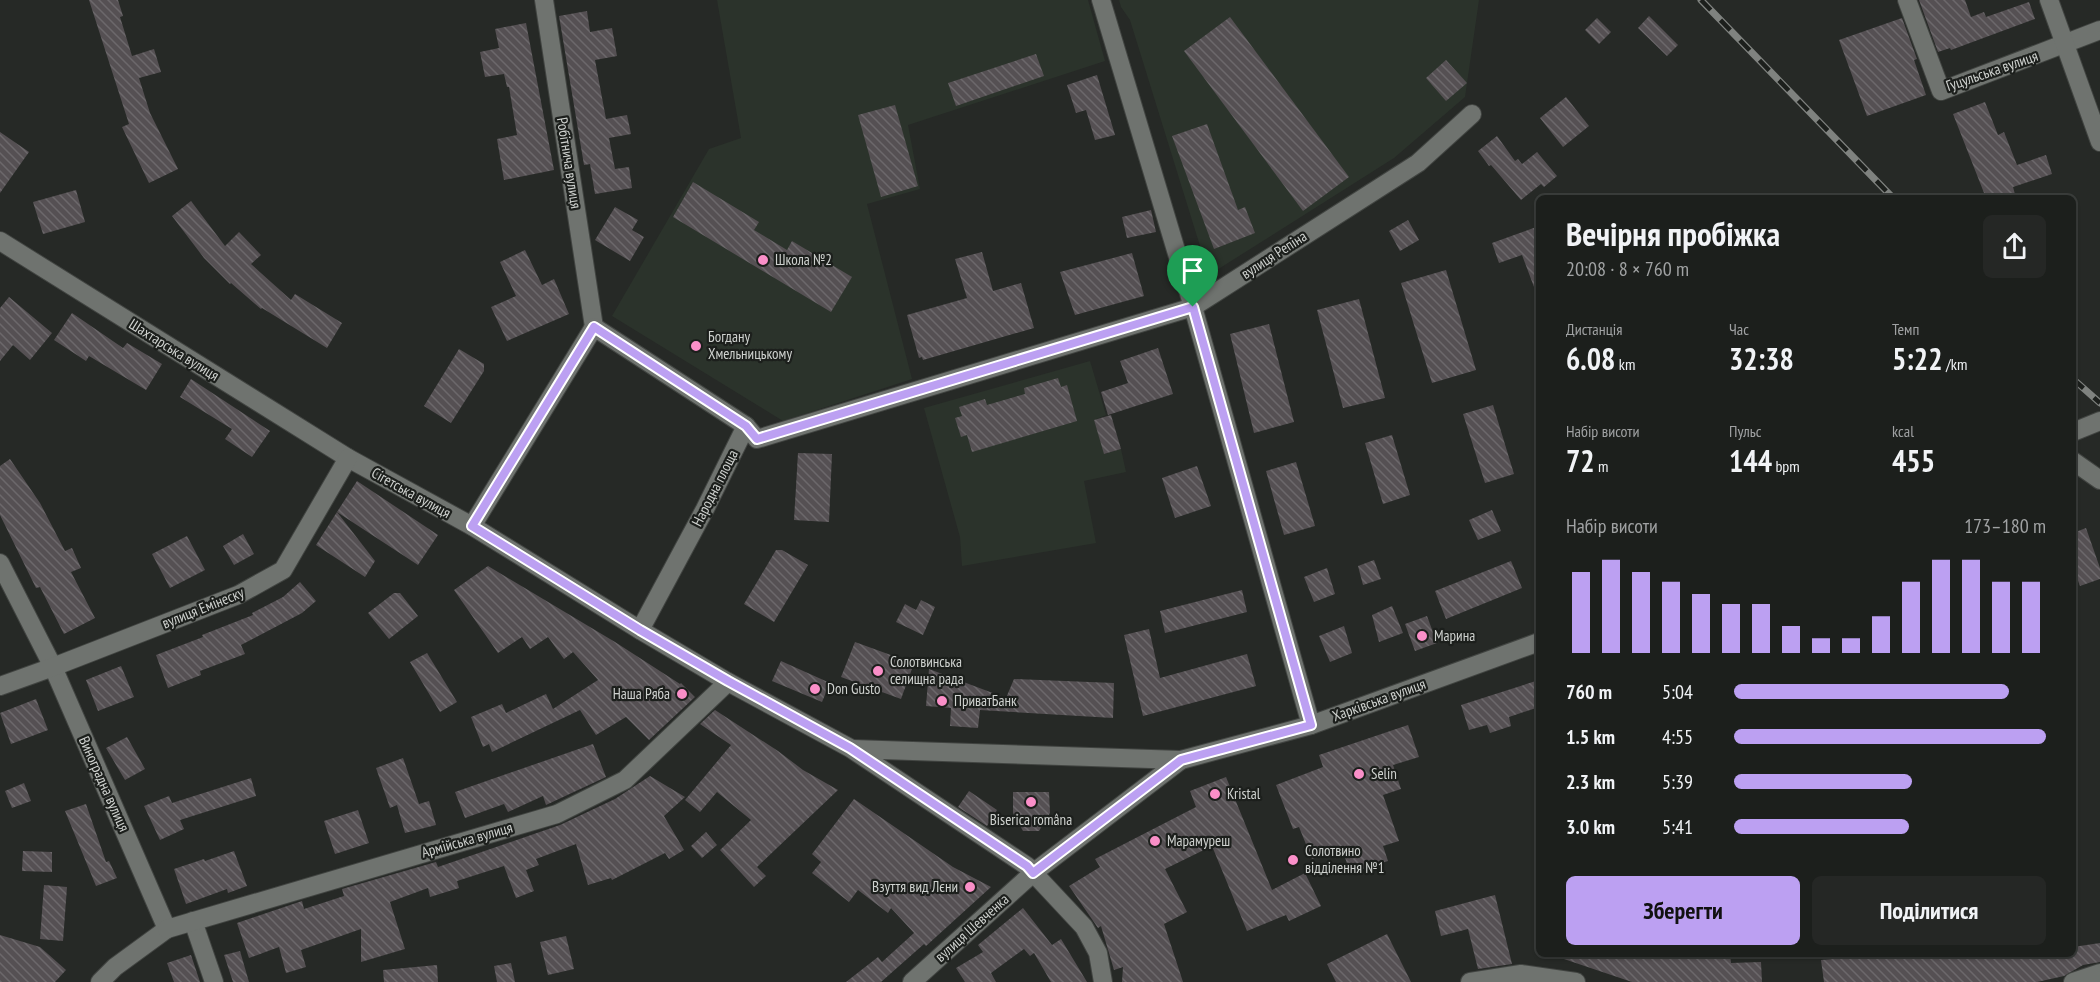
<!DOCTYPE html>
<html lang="uk">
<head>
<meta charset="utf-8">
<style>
  :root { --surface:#1c1f1c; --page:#252725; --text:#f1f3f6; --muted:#a0a2a3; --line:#3a3d3b; --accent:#bca0f2 }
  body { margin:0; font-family:"PT Sans Narrow",sans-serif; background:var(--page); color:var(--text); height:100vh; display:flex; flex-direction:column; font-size:22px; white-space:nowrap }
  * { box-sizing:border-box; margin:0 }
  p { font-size:20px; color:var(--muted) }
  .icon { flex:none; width:33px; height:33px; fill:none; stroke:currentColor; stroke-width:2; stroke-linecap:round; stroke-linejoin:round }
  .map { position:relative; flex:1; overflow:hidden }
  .sheet { position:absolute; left:1536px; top:195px; width:540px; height:762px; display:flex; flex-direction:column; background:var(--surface); border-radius:9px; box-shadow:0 2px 4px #0004,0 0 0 2px var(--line) }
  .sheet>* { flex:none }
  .pin { position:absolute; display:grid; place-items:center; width:51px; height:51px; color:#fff; margin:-62px -26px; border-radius:50% 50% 50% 0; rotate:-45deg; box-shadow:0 0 6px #0007 }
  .pin .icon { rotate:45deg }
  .round { display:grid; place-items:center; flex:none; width:63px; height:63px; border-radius:9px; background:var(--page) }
  .summary { display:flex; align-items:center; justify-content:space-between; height:102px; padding:0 30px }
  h1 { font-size:33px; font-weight:600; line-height:45px }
  .figures { display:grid; grid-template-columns:repeat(3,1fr); gap:9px; height:102px; padding:6px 30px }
  .figures div { display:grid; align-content:center }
  .figures b { font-size:30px; font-weight:600 }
  .figures small { font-size:16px; font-weight:400 }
  .figures p { font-size:16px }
  .chart { height:168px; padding:12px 30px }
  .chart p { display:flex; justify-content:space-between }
  .chart svg { width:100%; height:108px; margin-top:6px; stroke:var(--accent); stroke-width:6 }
  .primary-button { display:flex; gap:12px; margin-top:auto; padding:12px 30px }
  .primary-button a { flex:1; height:69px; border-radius:9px; background:var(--accent); color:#111; font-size:24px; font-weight:600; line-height:69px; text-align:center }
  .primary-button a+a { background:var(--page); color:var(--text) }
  ul { padding:0 30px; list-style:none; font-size:20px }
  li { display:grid; grid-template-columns:96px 72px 1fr; align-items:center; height:45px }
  li i { height:15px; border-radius:8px; background:var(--accent) }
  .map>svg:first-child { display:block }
  .built { fill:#2b332b }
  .building { fill:url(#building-back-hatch) }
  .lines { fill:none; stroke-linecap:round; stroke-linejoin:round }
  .minor-casing { stroke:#414441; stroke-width:20 }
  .minor { stroke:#6f736f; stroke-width:18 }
  .rail-casing { stroke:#7f827f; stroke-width:7 }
  .rail { stroke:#1c1f1c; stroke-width:4.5; stroke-dasharray:14; stroke-linecap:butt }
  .route-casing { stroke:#fff; stroke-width:12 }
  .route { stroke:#bca0f2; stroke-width:8 }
  .poi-dot { fill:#fa8fc8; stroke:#1c1f1c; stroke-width:2 }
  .labels { text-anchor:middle; stroke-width:4.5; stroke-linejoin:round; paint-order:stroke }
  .street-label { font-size:15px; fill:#cfd2cf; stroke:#1c1f1c }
  .poi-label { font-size:15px; fill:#cfd2cf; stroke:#1c1f1c; text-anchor:start }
</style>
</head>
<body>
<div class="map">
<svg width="2100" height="982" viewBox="0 0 2100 982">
  <defs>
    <pattern id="building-back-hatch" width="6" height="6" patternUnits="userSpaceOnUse" patternTransform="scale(1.5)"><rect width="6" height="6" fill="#555053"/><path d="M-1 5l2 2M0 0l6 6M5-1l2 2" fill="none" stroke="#6c686b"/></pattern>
  </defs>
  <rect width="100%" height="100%" fill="#262926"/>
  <g class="built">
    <polygon points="717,0 1088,0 1105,61 908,125 920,189 867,204 912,379 783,421 612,316 709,149 741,138"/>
    <polygon points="1119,0 1479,0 1465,97 1394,158 1209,275 1130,20 1121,7"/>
    <polygon points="1090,361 1106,415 1094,420 1105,454 1121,449 1126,472 1084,481 1096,543 962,566 960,537 924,408"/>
  </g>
  <g class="building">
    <polygon points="89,0 118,0 123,16 120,17 132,56 154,49 161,72 139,78 150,113 178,169 149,183 122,127 129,124"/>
    <polygon points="1919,0 1965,0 1971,17 1984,12 1986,17 2029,2 2035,19 1951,50 1950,48 1938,52"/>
    <polygon points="587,11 590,32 612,28 617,56 595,60 606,119 627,115 631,134 609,138 615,169 629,167 632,188 595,194 590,164 584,165 559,16"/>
    <polygon points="1649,16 1678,45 1667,56 1638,28"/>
    <polygon points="1230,17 1349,177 1303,211 1184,51"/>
    <polygon points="1597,18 1611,32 1599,44 1585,30"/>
    <polygon points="1902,18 1917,59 1914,60 1926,95 1867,116 1839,40"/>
    <polygon points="526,23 554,170 504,180 497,139 517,135 509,87 507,87 504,74 485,77 480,52 499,48 495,29"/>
    <polygon points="1036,54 1044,76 956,106 948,83"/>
    <polygon points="1446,60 1467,83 1446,101 1426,78"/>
    <polygon points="1097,75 1115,135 1095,140 1086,110 1076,113 1067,85"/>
    <polygon points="1566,97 1589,126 1563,147 1540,118"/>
    <polygon points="1985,102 1998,135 2004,132 2017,165 2046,155 2052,174 2013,187 2016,198 1986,198 1953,114"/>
    <polygon points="895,105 918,186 881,197 858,115"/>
    <polygon points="1207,124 1238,210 1245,207 1255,233 1214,249 1172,136"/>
    <polygon points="0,132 29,152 0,193"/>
    <polygon points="1497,136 1515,161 1518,159 1522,164 1537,152 1557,176 1544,187 1541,184 1521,200 1491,165 1489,166 1478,151"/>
    <polygon points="693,182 759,222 754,230 787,250 792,241 852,277 831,312 673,217"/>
    <polygon points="76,190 85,222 43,234 33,202"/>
    <polygon points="191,201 225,246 239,232 261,255 251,264 291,300 295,294 342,323 327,348 262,308 261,309 231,283 230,284 204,258 172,216"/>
    <polygon points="615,207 638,220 632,230 644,237 630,261 595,240"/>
    <polygon points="1151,210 1156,232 1127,238 1122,217"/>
    <polygon points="1408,220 1419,240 1400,251 1389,231"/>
    <polygon points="1539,226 1539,295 1537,295 1522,255 1499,263 1492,243"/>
    <polygon points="525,250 542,285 554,279 569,314 507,341 491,307 516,296 500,262"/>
    <polygon points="982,252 993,291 1021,283 1034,328 923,360 922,357 919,358 907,315 967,298 955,259"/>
    <polygon points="1132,253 1144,296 1075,315 1060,272"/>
    <polygon points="1446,270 1476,370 1432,383 1401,283"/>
    <polygon points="9,297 52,333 30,360 13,345 0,361 0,308"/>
    <polygon points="1359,299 1385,398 1343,408 1317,310"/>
    <polygon points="72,313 123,348 127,343 162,364 146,390 89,356 86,361 54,340"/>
    <polygon points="1269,324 1294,422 1254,433 1230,334"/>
    <polygon points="1158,348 1173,394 1108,415 1101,392 1128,383 1120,361"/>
    <polygon points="459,349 484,364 484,371 451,423 424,406"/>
    <polygon points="1058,378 1061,387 1067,385 1077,421 972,452 967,435 961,437 955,418 962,416 959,407 985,399 987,405 1025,394 1024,388"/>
    <polygon points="191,379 270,431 252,457 225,439 232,429 180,397"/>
    <polygon points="1493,405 1514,474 1485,483 1463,414"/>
    <polygon points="1111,415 1121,449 1104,454 1094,420"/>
    <polygon points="1392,435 1410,495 1383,504 1365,443"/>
    <polygon points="798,453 832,454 829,522 794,520"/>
    <polygon points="10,459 40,503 65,551 72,548 81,568 71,572 95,618 64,634 40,587 36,588 0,515 0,466"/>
    <polygon points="1296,462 1315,526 1284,535 1266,471"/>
    <polygon points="1197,466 1211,506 1175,518 1162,478"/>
    <polygon points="357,481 438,535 418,565 337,512"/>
    <polygon points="1492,510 1501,531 1478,540 1469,520"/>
    <polygon points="337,512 375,561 365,577 316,545"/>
    <polygon points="2086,528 2100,568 2100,579 2080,586 2073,567 2073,533"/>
    <polygon points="243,534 254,554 234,565 223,546"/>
    <polygon points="187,536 205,570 170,588 152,554"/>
    <polygon points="776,550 782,550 808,565 774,622 744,604"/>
    <polygon points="1374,560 1381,579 1363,585 1358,566"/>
    <polygon points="1511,561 1522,588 1446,619 1435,591"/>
    <polygon points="488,566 615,642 680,684 681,683 695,697 649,740 626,717 596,735 580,710 492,752 489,744 483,747 471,717 502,704 506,713 546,694 553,709 598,680 573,652 564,659 548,637 530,649 522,637 498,653 454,590"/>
    <polygon points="1327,568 1335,594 1314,602 1304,577"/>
    <polygon points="300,582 316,601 302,613 241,645 245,654 200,671 201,675 168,688 156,655 203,637 202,635 253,615 252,613 283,597"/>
    <polygon points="1242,590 1247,612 1165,633 1160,611"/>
    <polygon points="394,593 400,593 418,616 389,639 368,613"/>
    <polygon points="921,600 935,607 923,635 896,622 905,604 916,610"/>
    <polygon points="1392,606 1403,633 1379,642 1372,615"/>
    <polygon points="1427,616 1437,643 1415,651 1405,624"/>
    <polygon points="1344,626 1352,653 1330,662 1319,636"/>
    <polygon points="1149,629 1160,678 1247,654 1256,686 1143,716 1124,635"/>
    <polygon points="855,642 910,662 908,666 913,666 901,699 841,677"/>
    <polygon points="427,653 457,702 440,712 410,662"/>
    <polygon points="781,661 830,683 822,702 772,681"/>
    <polygon points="121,666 134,697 98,711 86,680"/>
    <polygon points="929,669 1006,698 1014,679 1114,683 1113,718 980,710 978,728 950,726 951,708 926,706"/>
    <polygon points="1539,680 1539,707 1509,717 1511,726 1490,733 1487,725 1469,730 1461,705"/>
    <polygon points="36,699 48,730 11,744 0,713"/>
    <polygon points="715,710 778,751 803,770 838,790 757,867 766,876 754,887 720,850 751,820 717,792 700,812 685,800 731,745 700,724"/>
    <polygon points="1408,725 1419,757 1393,765 1401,789 1383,795 1399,841 1383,846 1388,861 1350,873 1342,848 1312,859 1299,827 1293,829 1276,785 1323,767 1319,755"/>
    <polygon points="127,737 145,769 125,780 106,748"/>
    <polygon points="593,744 606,777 546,805 543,796 508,812 504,804 465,818 455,792"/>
    <polygon points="403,758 419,804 429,801 436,825 405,833 397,805 390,808 376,768"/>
    <polygon points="650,776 685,797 664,816 684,850 669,859 665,853 612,880 611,878 588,885 576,844 536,859 539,865 526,870 534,891 516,898 504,866 457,881 459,888 430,897 428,888 390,902 405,949 361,962 361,929 301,950 306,967 286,973 279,947 249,958 237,923 302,901 304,909 344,896 342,889 436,862 438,867 560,825 615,799"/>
    <polygon points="1226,777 1272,890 1305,873 1321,906 1289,921 1286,915 1247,931 1212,846 1165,869 1187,912 1164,924 1183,982 1122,982 1123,967 1114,970 1101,926 1098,928 1069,886 1100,867 1095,859 1196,807 1190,791"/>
    <polygon points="251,778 256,796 180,820 184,829 160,840 144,806 169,796 172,803"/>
    <polygon points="24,783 31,801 12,808 5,791"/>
    <polygon points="969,791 997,810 987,826 958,807"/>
    <polygon points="1013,792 1049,792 1050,813 1039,831 1023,831 1013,813"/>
    <polygon points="854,799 953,867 991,887 926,946 924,944 881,982 846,982 878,957 882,962 914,933 891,908 888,913 858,890 849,902 812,873 821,862 812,854"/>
    <polygon points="86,804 106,862 109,861 117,878 96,886 65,811"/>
    <polygon points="358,810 369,843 335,854 324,821"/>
    <polygon points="706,832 717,845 702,858 691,846"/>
    <polygon points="23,851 52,852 52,872 22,871"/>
    <polygon points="234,851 247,886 228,893 227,889 186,904 174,869 204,859 205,861"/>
    <polygon points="44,885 67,887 63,941 40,939"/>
    <polygon points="1495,895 1512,964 1478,969 1468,929 1441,936 1435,911"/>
    <polygon points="1023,908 1052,945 1061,939 1087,982 1051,982 1034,953 1030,956 1024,949 991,973 996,982 965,982 956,968 983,952 978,945"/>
    <polygon points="1387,934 1411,982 1336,982 1327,964"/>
    <polygon points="0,935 40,947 66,970 55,982 0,982"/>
    <polygon points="566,936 574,969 548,975 540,942"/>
    <polygon points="2100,943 2100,962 2083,965 2064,976 2037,982 1824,982 1821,960 1844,958 1843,954 2073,954 2073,947"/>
    <polygon points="240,951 249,982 233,982 224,955"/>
    <polygon points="1558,954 1660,954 1659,959 1712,958 1712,954 1730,954 1731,963 1761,962 1762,982 1632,982 1558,957"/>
    <polygon points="191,955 200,982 174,982 167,963"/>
    <polygon points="511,963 515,982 497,982 494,966"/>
    <polygon points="437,965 438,982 384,982 383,970"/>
  </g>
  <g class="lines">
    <g class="minor-casing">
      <g id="minor">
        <polyline points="544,0 594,327"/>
        <polyline points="1101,0 1193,307 1311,725"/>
        <polyline points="1907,0 1941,91 2100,30"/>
        <polyline points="2049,0 2100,142"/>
        <polyline points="0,241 348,458 472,526 640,630 728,682 850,748 1027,866 1084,927 1098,953 1103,982"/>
        <polyline points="746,426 757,439 1193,307 1418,163 1472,114"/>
        <polyline points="2073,432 2100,421"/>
        <polyline points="2073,461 2100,480"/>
        <polyline points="472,526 594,327 746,426 705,509 640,630"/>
        <polyline points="0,563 53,667 167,929 115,967 100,982"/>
        <polyline points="0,686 53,667 238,595 283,570 348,458"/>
        <polyline points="852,749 1181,760 1311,725 1539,642"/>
        <polyline points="193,921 214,982"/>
        <polyline points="167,929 557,814 625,780 728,682"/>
        <polyline points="912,982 1033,873 1181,760"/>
        <polyline points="1470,982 1521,974 1576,982"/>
        <polyline points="2073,982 2100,973"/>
      </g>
    </g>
    <use href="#minor" class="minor"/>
    <g class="rail-casing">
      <g id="rail">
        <polyline points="1701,0 1893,198"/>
        <polyline points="2073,379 2100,403"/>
      </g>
    </g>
    <use href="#rail" class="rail"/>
  </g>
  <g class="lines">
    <g class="route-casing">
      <polygon id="route" points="1193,307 1311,725 1181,760 1033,873 1027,866 850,748 728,681 640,630 472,526 594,327 746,426 757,439"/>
    </g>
    <use href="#route" class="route"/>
  </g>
  <g class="poi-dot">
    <circle cx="763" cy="260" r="6"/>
    <circle cx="696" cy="346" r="6"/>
    <circle cx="1422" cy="636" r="6"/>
    <circle cx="878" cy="671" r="6"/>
    <circle cx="815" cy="689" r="6"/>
    <circle cx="682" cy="694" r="6"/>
    <circle cx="942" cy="701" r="6"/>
    <circle cx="1359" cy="774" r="6"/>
    <circle cx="1215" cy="794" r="6"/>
    <circle cx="1031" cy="802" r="6"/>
    <circle cx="1155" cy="841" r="6"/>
    <circle cx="1293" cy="860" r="6"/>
    <circle cx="970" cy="887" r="6"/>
  </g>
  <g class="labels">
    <g class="street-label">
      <text transform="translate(1992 71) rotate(-19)" y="5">Гуцульська вулиця</text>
      <text transform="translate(569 163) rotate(81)" y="5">Робітнича вулиця</text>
      <text transform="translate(1274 255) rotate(-33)" y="5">вулиця Репіна</text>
      <text transform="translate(174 350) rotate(32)" y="5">Шахтарська вулиця</text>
      <text transform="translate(715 488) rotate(-63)" y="5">Народна площа</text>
      <text transform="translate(411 493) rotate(29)" y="5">Сігетська вулиця</text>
      <text transform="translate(203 608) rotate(-22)" y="5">вулиця Емінеску</text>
      <text transform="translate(1379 700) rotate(-20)" y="5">Харківська вулиця</text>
      <text transform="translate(104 784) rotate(66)" y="5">Виноградна вулиця</text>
      <text transform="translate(467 840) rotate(-16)" y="5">Армійська вулиця</text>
      <text transform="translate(972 928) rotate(-42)" y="5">вулиця Шевченка</text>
    </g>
    <g class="poi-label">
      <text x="775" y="265">Школа №2</text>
      <text x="708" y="342">Богдану<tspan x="708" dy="17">Хмельницькому</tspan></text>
      <text x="1434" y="641">Марина</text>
      <text x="890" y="667">Солотвинська<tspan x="890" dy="17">селищна рада</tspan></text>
      <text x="827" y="694">Don Gusto</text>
      <text x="670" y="699" text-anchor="end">Наша Ряба</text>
      <text x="954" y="706">ПриватБанк</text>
      <text x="1371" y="779">Selin</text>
      <text x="1227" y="799">Kristal</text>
      <text x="1031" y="825" text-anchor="middle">Biserica româna</text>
      <text x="1167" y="846">Марамуреш</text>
      <text x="1305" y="856">Солотвино<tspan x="1305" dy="17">відділення №1</tspan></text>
      <text x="958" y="892" text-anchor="end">Взуття вид Лєни</text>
    </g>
  </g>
</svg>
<div class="pin" style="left:1193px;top:307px;background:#1e9e55"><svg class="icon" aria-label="arrive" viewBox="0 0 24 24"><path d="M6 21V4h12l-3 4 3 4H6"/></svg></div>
<section class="sheet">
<div class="summary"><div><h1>Вечірня пробіжка</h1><p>20:08 · 8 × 760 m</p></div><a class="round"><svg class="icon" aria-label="share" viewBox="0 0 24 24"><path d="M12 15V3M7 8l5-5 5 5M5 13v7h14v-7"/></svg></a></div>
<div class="figures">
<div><p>Дистанція</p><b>6.08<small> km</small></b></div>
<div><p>Час</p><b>32:38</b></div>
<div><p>Темп</p><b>5:22<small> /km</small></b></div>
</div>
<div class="figures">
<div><p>Набір висоти</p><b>72<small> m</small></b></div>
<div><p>Пульс</p><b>144<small> bpm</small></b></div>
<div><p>kcal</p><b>455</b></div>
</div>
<div class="chart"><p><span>Набір висоти</span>173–180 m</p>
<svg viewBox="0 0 160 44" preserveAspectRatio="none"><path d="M5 44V11M15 44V6M25 44V11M35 44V15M45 44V20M55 44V24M65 44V24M75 44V33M85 44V38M95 44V38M105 44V29M115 44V15M125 44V6M135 44V6M145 44V15M155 44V15"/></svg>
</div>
<ul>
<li><b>760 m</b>5:04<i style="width:88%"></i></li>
<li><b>1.5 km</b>4:55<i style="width:100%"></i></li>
<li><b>2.3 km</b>5:39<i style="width:57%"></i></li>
<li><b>3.0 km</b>5:41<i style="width:56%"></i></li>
</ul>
<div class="primary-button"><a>Зберегти</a><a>Поділитися</a></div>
</section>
</div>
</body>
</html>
